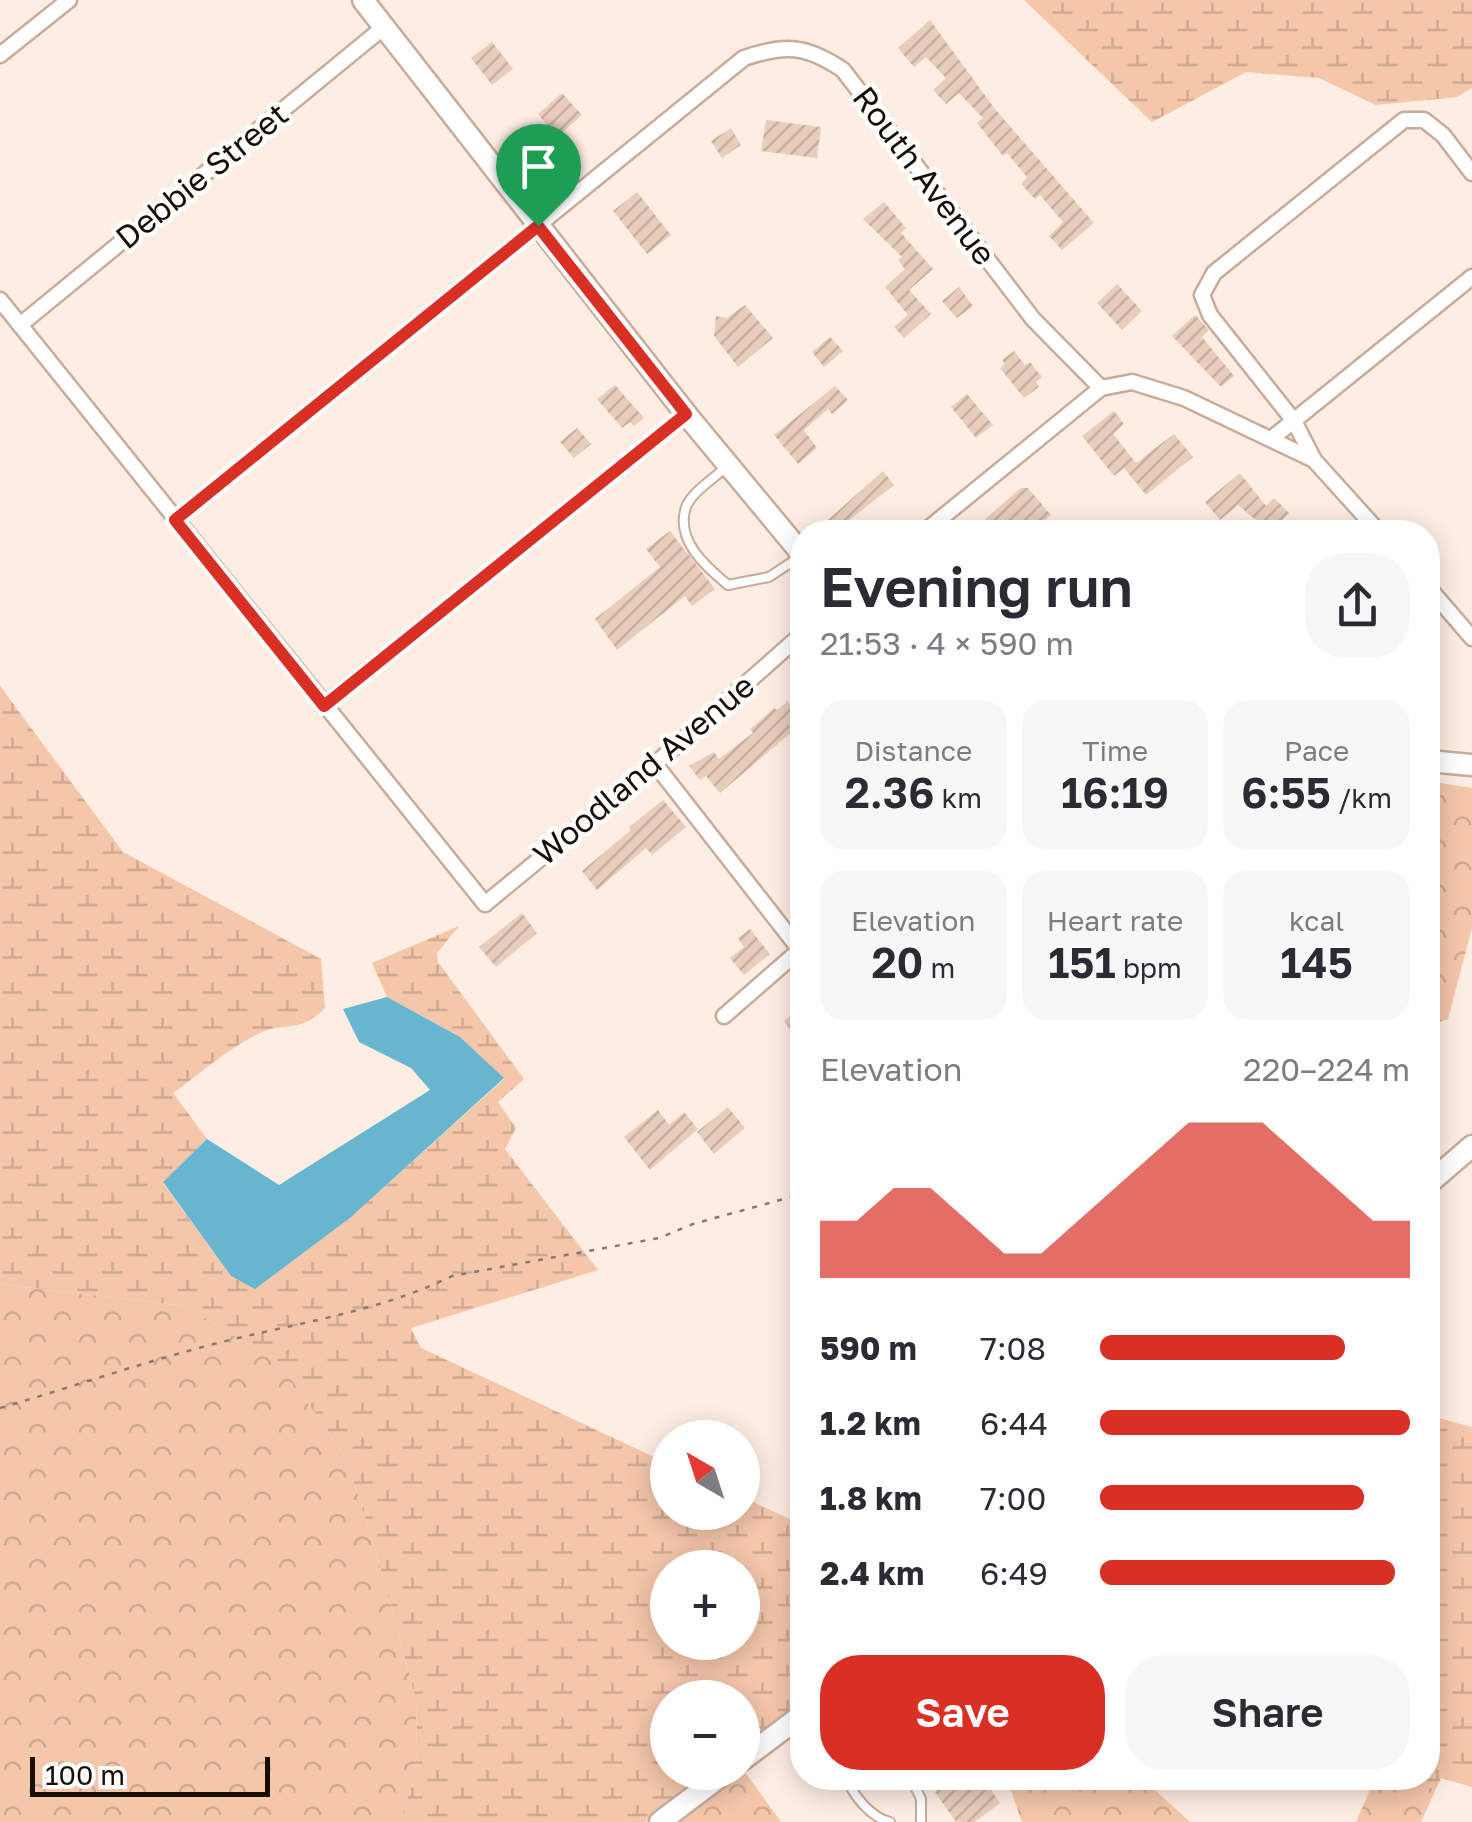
<!DOCTYPE html>
<html lang="en">
<head>
<meta charset="utf-8">
<style>
  :root { --surface:#fff; --page:#f7f7f7; --text:#2b2b33; --muted:#7c7c81; --accent:#d93025 }
  body { margin:0; font-family:"Golos Text",sans-serif; background:var(--page); color:var(--text); height:100vh; display:flex; flex-direction:column; font-size:38px; white-space:nowrap }
  * { box-sizing:border-box; margin:0 }
  p { font-size:32px; color:var(--muted) }
  .icon { flex:none; width:55px; height:55px; fill:none; stroke:currentColor; stroke-width:2; stroke-linecap:round; stroke-linejoin:round }
  .map { position:relative; flex:1; overflow:hidden }
  .side { position:absolute; left:790px; top:520px; width:650px; height:1270px; display:flex; flex-direction:column; background:var(--surface); border-radius:40px; box-shadow:0 5px 25px #0003 }
  .side>* { flex:none }
  .needle { width:65px; rotate:321deg }
  .fabs { position:absolute; left:650px; top:1420px; display:grid; gap:20px }
  .fabs a { display:grid; place-items:center; width:110px; height:110px; border-radius:50%; background:var(--surface); box-shadow:0 5px 25px #0003; font-size:50px }
  .scale { position:absolute; left:30px; bottom:25px; width:240px; box-sizing:border-box; padding-left:10px; border:5px solid #170e08; border-top:0; font-size:28px; line-height:35px; white-space:nowrap; color:#170e08; -webkit-text-stroke:8px #fefefe; paint-order:stroke }
  .pin { position:absolute; display:grid; place-items:center; width:85px; height:85px; color:#fff; margin:-102px -42px; border-radius:50% 50% 50% 0; rotate:-45deg; box-shadow:0 0 10px #0007 }
  .pin .icon { rotate:45deg }
  .round { display:grid; place-items:center; flex:none; width:105px; height:105px; border-radius:40px; background:var(--page) }
  .headline { display:flex; align-items:center; justify-content:space-between; height:170px; padding:0 30px }
  h1 { font-size:55px; font-weight:600; line-height:75px }
  .metrics { display:grid; grid-template-columns:repeat(3,1fr); gap:15px; height:170px; padding:10px 30px }
  .metrics div { display:grid; align-content:center; border-radius:25px; background:var(--page); text-align:center }
  .metrics b { font-size:42px; font-weight:600 }
  .metrics small { font-size:28px; font-weight:400 }
  .metrics p { font-size:28px }
  .chart { height:280px; padding:20px 30px }
  .chart p { display:flex; justify-content:space-between }
  .chart svg { width:100%; height:180px; margin-top:10px; fill:var(--accent); opacity:.7 }
  .cta { display:flex; gap:20px; margin-top:auto; padding:20px 30px }
  .cta a { flex:1; height:115px; border-radius:40px; background:var(--accent); color:#fff; font-size:40px; font-weight:600; line-height:115px; text-align:center }
  .cta a+a { background:var(--page); color:var(--text) }
  ul { padding:0 30px; list-style:none; font-size:32px }
  li { display:grid; grid-template-columns:160px 120px 1fr; align-items:center; height:75px }
  li i { height:25px; border-radius:12px; background:var(--accent) }
  .map>svg:first-child { display:block }
  .forest { fill:url(#forest-crowns) }
  .wetland { fill:url(#wetland-marsh); fill-rule:evenodd }
  .water { fill:#67b5cf }
  .building { fill:url(#building-hatch) }
  .lines { fill:none; stroke-linecap:round; stroke-linejoin:round }
  .lane-casing { stroke:#c7ac9c; stroke-width:12 }
  .street-casing { stroke:#c7ac9c; stroke-width:19 }
  .secondary-casing { stroke:#c7ac9c; stroke-width:25 }
  .path { stroke:#877a72; stroke-width:2.5; stroke-dasharray:5 8; stroke-linecap:butt }
  .lane { stroke:#fff; stroke-width:8 }
  .street { stroke:#fff; stroke-width:14 }
  .secondary { stroke:#fff; stroke-width:20 }
  .route-casing { stroke:#fff; stroke-width:20 }
  .route { stroke:#d93025; stroke-width:12 }
  .labels { text-anchor:middle; stroke-width:9; stroke-linejoin:round; paint-order:stroke }
  .street-label { font-size:32px; fill:#170e08; stroke:#fefefe }
</style>
</head>
<body>
<div class="map">
<svg width="1472" height="1822" viewBox="0 0 1472 1822">
  <defs>
    <pattern id="forest-crowns" width="20" height="18" patternUnits="userSpaceOnUse" patternTransform="scale(2.5)"><rect width="20" height="18" fill="#f4c6aa"/><path d="M2 6a3 3 0 1 1 6 0M12 15a3 3 0 1 1 6 0" fill="none" stroke="#d0a991"/></pattern>
    <pattern id="wetland-marsh" width="20" height="14" patternUnits="userSpaceOnUse" patternTransform="scale(2.5)"><rect width="20" height="14" fill="#f4c6aa"/><path d="M1 5h8M5 5V1M11 12h8M15 12V8" fill="none" stroke="#d0a991"/></pattern>
    <pattern id="building-hatch" width="6" height="6" patternUnits="userSpaceOnUse" patternTransform="scale(2.5)"><rect width="6" height="6" fill="#e9cdbc"/><path d="M-1 1l2-2M0 6l6-6M5 7l2-2" fill="none" stroke="#c7afa0"/></pattern>
  </defs>
  <rect width="100%" height="100%" fill="#feede2"/>
  <g class="forest">
    <polygon points="1428,781 1472,788 1472,928 1448,1019 1428,1026"/>
    <polygon points="0,1284 185,1306 281,1364 346,1458 375,1548 416,1699 417,1753 403,1822 0,1822"/>
    <polygon points="744,1771 781,1822 676,1822 742,1772"/>
    <polygon points="1013,1778 1142,1778 1190,1822 1022,1822 1008,1782"/>
    <polygon points="1375,1778 1419,1778 1435,1791 1421,1822 1356,1822"/>
  </g>
  <g class="wetland">
    <polygon points="1024,0 1472,0 1472,88 1457,97 1376,105 1319,78 1246,72 1152,122"/>
    <path d="M 0,686 L 123,852 L 321,959 L 325,1008 C 299,1034 287,1021 260,1033 C 228,1048 201,1073 173,1093 L 207,1139 L 163,1183 L 231,1276 L 255,1288 L 350,1218 L 504,1079 L 460,1037 L 387,997 L 372,963 L 459,926 L 437,953 L 438,962 L 524,1079 L 498,1102 L 516,1128 L 505,1149 L 598,1270 L 411,1328 L 421,1348 L 667,1463 L 668,1512 L 742,1512 L 743,1497 L 802,1525 L 802,1703 L 743,1748 L 742,1698 L 668,1698 L 668,1772 L 710,1773 L 645,1822 L 403,1822 L 417,1753 L 416,1699 L 375,1548 L 346,1458 L 281,1364 L 185,1306 L 0,1284 ZM 668,1568 L 742,1568 L 742,1642 L 668,1642 Z"/>
    <polygon points="1428,1415 1472,1427 1472,1787 1441,1778 1435,1791 1419,1778 1428,1778"/>
  </g>
  <polygon class="water" points="387,997 460,1037 504,1078 350,1218 255,1289 231,1276 163,1182 207,1139 279,1185 430,1090 411,1068 359,1042 343,1009"/>
  <g class="building">
    <polygon points="930,20 995,109 1094,223 1062,250 1049,236 1063,222 1040,195 1035,199 1021,184 1027,177 1007,153 1003,156 977,123 983,118 959,93 946,104 933,90 946,78 926,57 914,67 898,48"/>
    <polygon points="492,42 513,69 492,85 471,58"/>
    <polygon points="562,93 582,115 557,137 538,114"/>
    <polygon points="766,120 821,127 817,158 761,151"/>
    <polygon points="731,128 741,145 722,158 711,141"/>
    <polygon points="637,192 671,235 647,254 613,211"/>
    <polygon points="884,202 906,228 901,233 933,269 909,290 931,314 904,338 894,327 908,315 885,287 905,269 898,260 902,257 863,219"/>
    <polygon points="1117,284 1142,311 1122,330 1097,303"/>
    <polygon points="959,287 973,306 957,318 942,301"/>
    <polygon points="745,305 773,338 738,367 714,336 716,316 727,318"/>
    <polygon points="1195,315 1209,330 1202,337 1234,376 1221,387 1172,336"/>
    <polygon points="830,337 843,351 824,367 812,352"/>
    <polygon points="1014,351 1025,365 1030,362 1042,377 1036,382 1039,387 1024,398 1000,368 1005,364 1002,360"/>
    <polygon points="615,385 644,418 634,426 630,422 622,428 597,399"/>
    <polygon points="835,386 848,400 832,414 828,409 804,430 817,448 798,464 774,435"/>
    <polygon points="967,394 993,425 976,438 951,407"/>
    <polygon points="1114,411 1124,424 1113,434 1136,463 1174,434 1193,457 1146,495 1124,468 1114,476 1082,436"/>
    <polygon points="577,428 591,444 574,458 560,442"/>
    <polygon points="883,471 894,485 848,521 857,532 826,532 821,526"/>
    <polygon points="1240,473 1266,506 1274,498 1289,513 1270,532 1238,505 1220,520 1205,502"/>
    <polygon points="1021,488 1028,488 1051,515 1036,528 1031,523 1018,532 995,532 985,519"/>
    <polygon points="670,531 715,589 692,606 685,596 617,650 595,619 660,567 646,549"/>
    <polygon points="788,701 798,716 789,725 793,731 720,793 706,776 700,780 689,766 714,752 719,759 753,733 750,729 774,708 777,710"/>
    <polygon points="663,800 686,827 652,855 646,848 597,890 582,871 631,830 629,827"/>
    <polygon points="522,913 537,933 496,967 479,947"/>
    <polygon points="750,929 770,954 744,975 730,958 744,947 738,938"/>
    <polygon points="802,1006 802,1048 784,1021"/>
    <polygon points="728,1107 745,1128 714,1154 697,1132"/>
    <polygon points="658,1110 669,1125 684,1112 698,1129 650,1170 624,1137"/>
    <polygon points="955,1778 983,1778 1000,1803 975,1822 956,1822 935,1792"/>
  </g>
  <g class="lines">
    <g class="lane-casing">
      <g id="lane">
        <path d="M 725,468 C 714,478 691,493 686,507 C 675,540 705,566 728,585 L 769,577 L 801,556"/>
        <path d="M 846,1778 C 854,1796 870,1817 890,1822"/>
        <polyline points="911,1778 921,1799 921,1822"/>
      </g>
    </g>
    <g class="street-casing">
      <g id="street">
        <polyline points="0,55 69,0"/>
        <polyline points="0,300 485,904 655,764 802,634"/>
        <polyline points="20,325 384,27"/>
        <polyline points="1271,439 1472,277"/>
        <path d="M 175,520 L 744,58 C 785,44 806,45 843,70 L 1033,319 L 1101,388 L 1132,382 L 1184,398 L 1314,460"/>
        <polyline points="924,532 1101,388"/>
        <polyline points="1379,532 1314,460 1294,421 1210,315 1202,295 1214,273 1404,120 1424,120 1443,135 1472,173"/>
        <polyline points="1428,587 1472,638"/>
        <polyline points="323,706 686,414"/>
        <polyline points="655,764 800,950"/>
        <polyline points="724,1016 802,948"/>
      </g>
    </g>
    <g class="secondary-casing">
      <g id="secondary">
        <polyline points="363,0 686,414 802,554"/>
        <polyline points="1428,761 1472,765"/>
        <polyline points="1428,1184 1472,1146"/>
        <polyline points="742,1760 802,1715"/>
        <polyline points="660,1822 726,1772"/>
      </g>
    </g>
    <path class="path" d="M 0,1408 C 76,1386 152,1359 230,1340 C 303,1322 383,1310 452,1276 L 659,1238 L 693,1224 L 802,1194"/>
    <use href="#lane" class="lane"/>
    <use href="#street" class="street"/>
    <use href="#secondary" class="secondary"/>
  </g>
  <g class="lines">
    <g class="route-casing">
      <polygon id="route" points="538,226 686,414 324,706 175,520"/>
    </g>
    <use href="#route" class="route"/>
  </g>
  <g class="labels">
    <g class="street-label">
      <text transform="translate(202 176) rotate(-39)" y="11">Debbie Street</text>
      <text transform="translate(924 176) rotate(53)" y="11">Routh Avenue</text>
      <text transform="translate(644 770) rotate(-40)" y="11">Woodland Avenue</text>
    </g>
  </g>
</svg>
<div class="fabs">
<a><svg class="needle" viewBox="-14 -14 28 28"><path d="M0-13l5 13h-10z" fill="#e53935"/><path d="M0 13l5-13h-10z" fill="#7c7c81"/></svg></a>
<a>+</a>
<a>−</a>
</div>
<div class="scale">100 m</div>
<div class="pin" style="left:538px;top:226px;background:#1e9e55"><svg class="icon" aria-label="arrive" viewBox="0 0 24 24"><path d="M6 21V4h12l-3 4 3 4H6"/></svg></div>
<section class="side">
<div class="headline"><div><h1>Evening run</h1><p>21:53 · 4 × 590 m</p></div><a class="round"><svg class="icon" aria-label="share" viewBox="0 0 24 24"><path d="M12 15V3M7 8l5-5 5 5M5 13v7h14v-7"/></svg></a></div>
<div class="metrics">
<div><p>Distance</p><b>2.36<small> km</small></b></div>
<div><p>Time</p><b>16:19</b></div>
<div><p>Pace</p><b>6:55<small> /km</small></b></div>
</div>
<div class="metrics">
<div><p>Elevation</p><b>20<small> m</small></b></div>
<div><p>Heart rate</p><b>151<small> bpm</small></b></div>
<div><p>kcal</p><b>145</b></div>
</div>
<div class="chart"><p><span>Elevation</span>220–224 m</p>
<svg viewBox="0 0 160 44" preserveAspectRatio="none"><path d="M0 44V30L10 30L20 22L30 22L40 30L50 38L60 38L70 30L80 22L90 14L100 6L110 6L120 6L130 14L140 22L150 30L160 30V44z"/></svg>
</div>
<ul>
<li><b>590 m</b>7:08<i style="width:79%"></i></li>
<li><b>1.2 km</b>6:44<i style="width:100%"></i></li>
<li><b>1.8 km</b>7:00<i style="width:85%"></i></li>
<li><b>2.4 km</b>6:49<i style="width:95%"></i></li>
</ul>
<div class="cta"><a>Save</a><a>Share</a></div>
</section>
</div>
</body>
</html>
